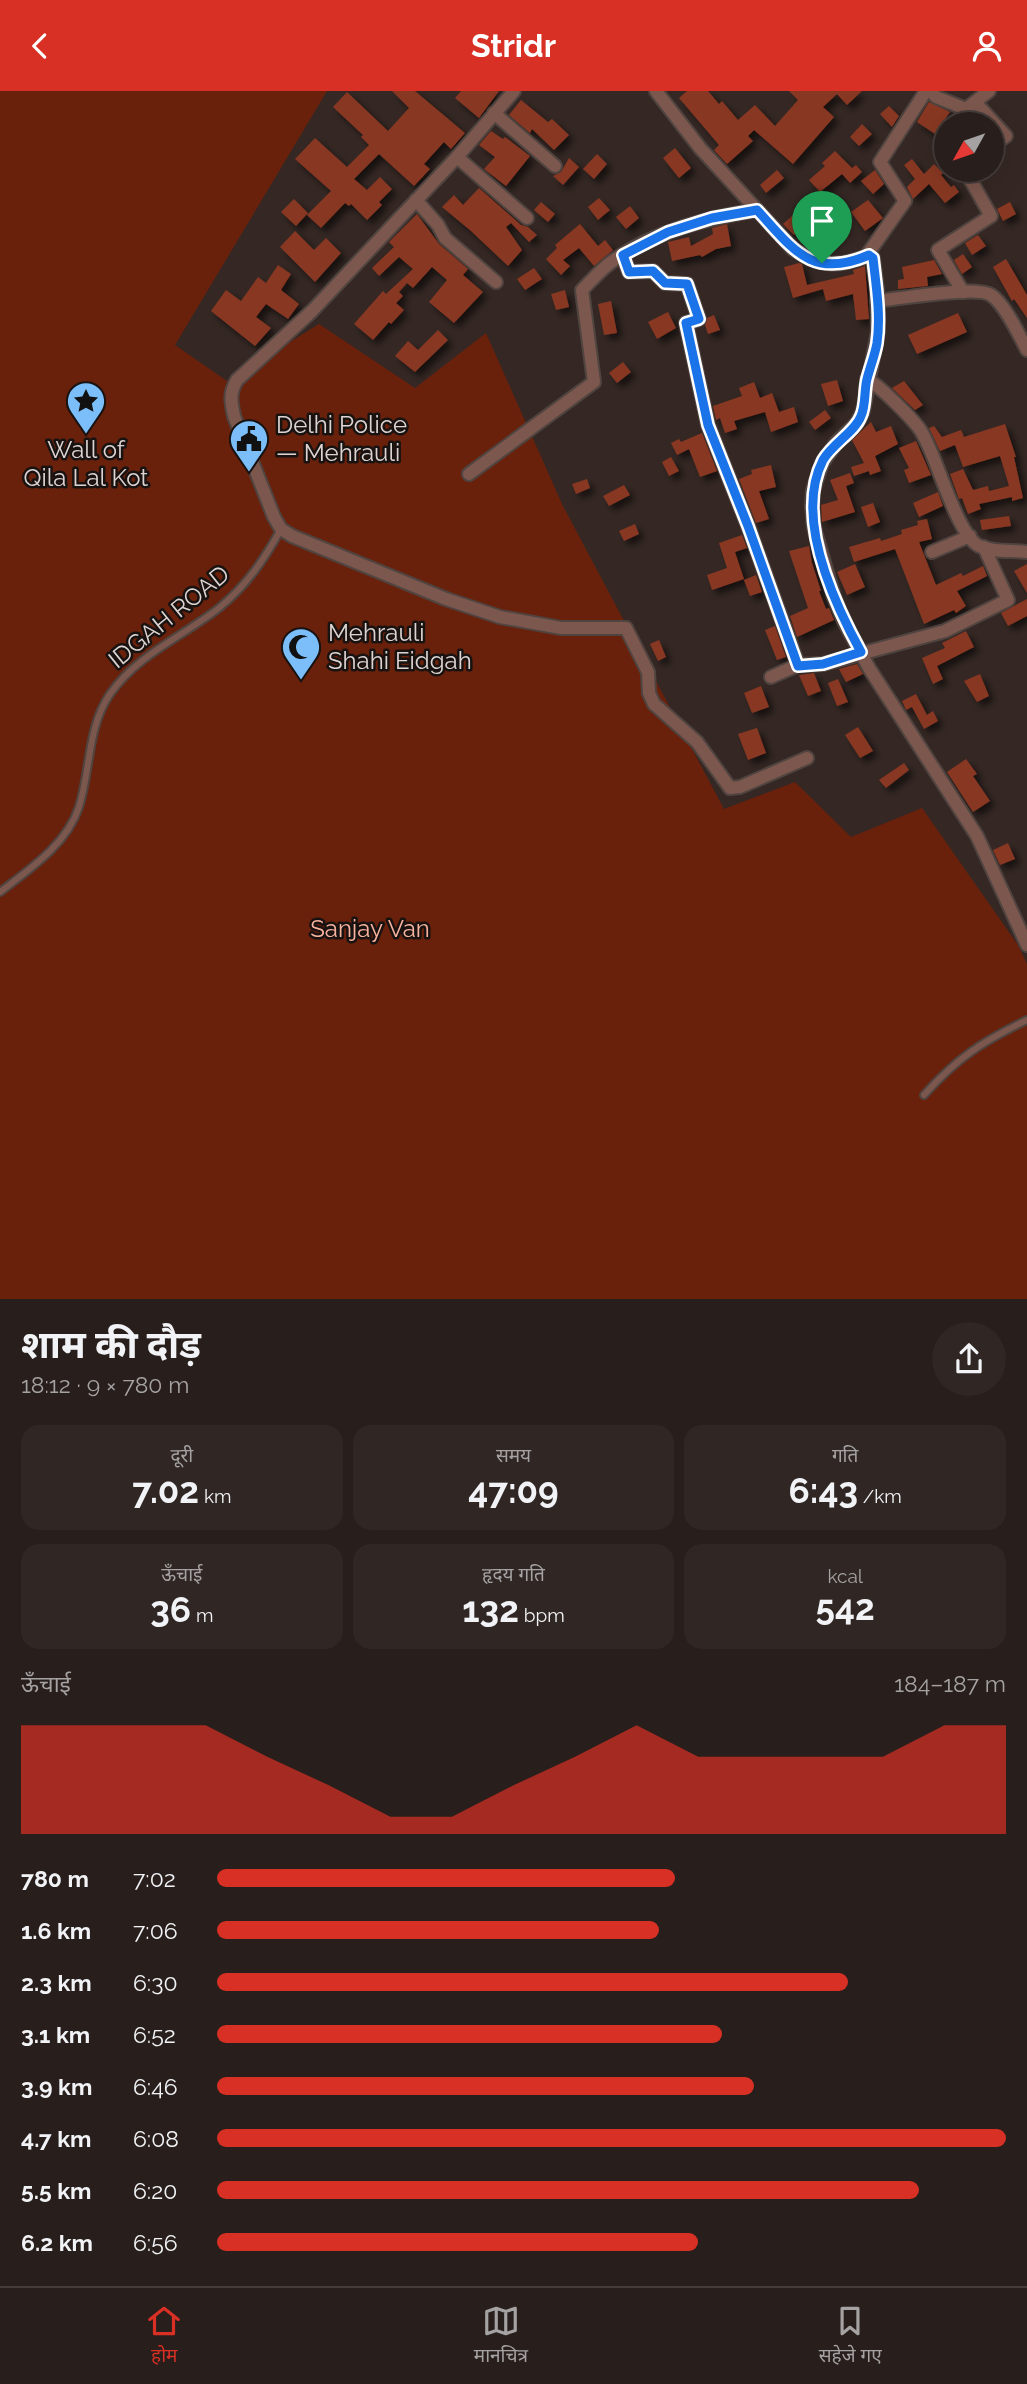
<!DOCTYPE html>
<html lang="hi">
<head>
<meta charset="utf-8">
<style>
  :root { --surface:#281e1b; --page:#302724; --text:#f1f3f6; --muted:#a5a2a3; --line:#443c3a; --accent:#d93025 }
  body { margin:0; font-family:Raleway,"Noto Sans Devanagari",sans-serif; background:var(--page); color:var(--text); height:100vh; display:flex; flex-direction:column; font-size:26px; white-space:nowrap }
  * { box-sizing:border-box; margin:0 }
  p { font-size:23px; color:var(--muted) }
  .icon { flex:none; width:38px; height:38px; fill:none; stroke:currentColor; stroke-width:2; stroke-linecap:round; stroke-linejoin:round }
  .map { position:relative; height:1208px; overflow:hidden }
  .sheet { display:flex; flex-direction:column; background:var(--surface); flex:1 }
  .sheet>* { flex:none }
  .needle { width:46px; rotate:230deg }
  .buttons { position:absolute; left:934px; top:21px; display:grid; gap:14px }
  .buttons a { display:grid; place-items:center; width:70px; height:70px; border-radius:50%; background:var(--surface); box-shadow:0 7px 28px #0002,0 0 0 2px var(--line); font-size:35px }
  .pin { position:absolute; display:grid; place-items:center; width:60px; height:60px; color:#fff; margin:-72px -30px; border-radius:50% 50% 50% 0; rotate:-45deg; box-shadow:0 0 7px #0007 }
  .pin .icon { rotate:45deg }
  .round { display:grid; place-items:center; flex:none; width:74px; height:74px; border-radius:37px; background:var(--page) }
  .summary { display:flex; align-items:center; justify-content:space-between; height:119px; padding:0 21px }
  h1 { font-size:38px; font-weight:700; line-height:52px }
  .stats { display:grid; grid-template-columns:repeat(3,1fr); gap:10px; height:119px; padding:7px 21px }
  .stats div { display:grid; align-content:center; border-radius:18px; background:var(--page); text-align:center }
  .stats b { font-size:35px; font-weight:700 }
  .stats small { font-size:19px; font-weight:400 }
  .stats p { font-size:19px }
  .chart { height:196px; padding:14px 21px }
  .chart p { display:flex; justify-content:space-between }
  .chart svg { width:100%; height:126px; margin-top:7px; fill:var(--accent); opacity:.7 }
  ul { padding:0 21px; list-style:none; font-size:23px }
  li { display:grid; grid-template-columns:112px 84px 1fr; align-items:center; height:52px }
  li i { height:18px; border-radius:9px; background:var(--accent) }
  header { display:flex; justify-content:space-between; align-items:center; height:91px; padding:0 21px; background:var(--accent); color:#fff; font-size:32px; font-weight:700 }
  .dock { display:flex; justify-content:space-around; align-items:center; height:98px; border-top:2px solid var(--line); background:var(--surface); font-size:19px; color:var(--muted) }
  .dock a { display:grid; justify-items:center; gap:4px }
  .dock .selected { color:var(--accent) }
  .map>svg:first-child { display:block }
  .green { fill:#69210c }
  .building { fill:#883721; filter:url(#shadow) }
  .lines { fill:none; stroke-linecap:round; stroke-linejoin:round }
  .service-casing { stroke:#504440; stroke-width:10 }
  .minor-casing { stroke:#504440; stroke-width:16 }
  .service { stroke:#7c574d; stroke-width:6 }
  .minor { stroke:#7c574d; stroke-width:12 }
  .route-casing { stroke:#fff; stroke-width:14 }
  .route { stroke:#1a73e8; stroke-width:9 }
  .labels { text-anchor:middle; stroke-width:5; stroke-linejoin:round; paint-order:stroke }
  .poi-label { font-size:24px; fill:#ddd4d2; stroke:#181211; text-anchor:start }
  .street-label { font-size:24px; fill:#ddd4d2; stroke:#181211 }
  .park-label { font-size:24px; fill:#f8b29e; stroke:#181211 }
</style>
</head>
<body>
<header><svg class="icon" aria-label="back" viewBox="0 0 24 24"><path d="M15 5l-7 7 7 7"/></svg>Stridr<svg class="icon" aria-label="person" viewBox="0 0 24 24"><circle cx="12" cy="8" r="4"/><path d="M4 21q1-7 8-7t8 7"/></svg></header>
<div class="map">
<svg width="1027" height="1208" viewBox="0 0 1027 1208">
  <defs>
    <filter id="shadow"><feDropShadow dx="5" dy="5" stdDeviation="3.5" flood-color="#0009"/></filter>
  </defs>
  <rect width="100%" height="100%" fill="#352824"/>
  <polygon class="green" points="0,0 327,0 175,254 227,290 319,233 415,297 486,242 563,415 724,718 795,691 851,746 922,717 1018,854 1027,873 1027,1208 0,1208"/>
  <g class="building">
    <polygon points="392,0 415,0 465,42 451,58 444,51 424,73 430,78 414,95 379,63 354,88 367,99 380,86 392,98 379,111 382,114 367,129 351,113 349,115 345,112 321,137 307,124 331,100 295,68 315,47 347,76 369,54 361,46 363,44 333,16 347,1 388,40 409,17"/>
    <polygon points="461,0 499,0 479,27 455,7"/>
    <polygon points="687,0 708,0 719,13 722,10 738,29 755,14 775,35 798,9 789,0 862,0 847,14 837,3 823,16 834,26 793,73 754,39 748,45 753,50 727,73 714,59 719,54 679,7"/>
    <polygon points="521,9 548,31 552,28 569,44 554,59 532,38 530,42 509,24"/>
    <polygon points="929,11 950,21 935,43 917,31"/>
    <polygon points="889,15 899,25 892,36 880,23"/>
    <polygon points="862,33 872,43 859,55 850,46"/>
    <polygon points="491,40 503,48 505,46 530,65 506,95 484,78 495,66 479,54"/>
    <polygon points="675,57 691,77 679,87 663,67"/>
    <polygon points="835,60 852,77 856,74 862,81 850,92 842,83 820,101 809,89 825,75 822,72"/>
    <polygon points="597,63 607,73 594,88 583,78"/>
    <polygon points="569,67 579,76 563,94 553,85 561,81"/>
    <polygon points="912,68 924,83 934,73 943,82 941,84 951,96 954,94 959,101 945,112 929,93 913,108 907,96 915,88 904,74"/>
    <polygon points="777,79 784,87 766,102 760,94"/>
    <polygon points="875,79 884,93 873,103 861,90"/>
    <polygon points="479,97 521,134 528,136 537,144 529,151 511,132 506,136 522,159 508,175 471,140 442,116 454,104 463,114"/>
    <polygon points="833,105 844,118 829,130 818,118"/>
    <polygon points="599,107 610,119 598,129 588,116"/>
    <polygon points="294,108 308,122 296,135 281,121"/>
    <polygon points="868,109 883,127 865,140 851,121"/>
    <polygon points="541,111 555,123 548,131 534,119"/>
    <polygon points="1010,111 1016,123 1003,130 997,118"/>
    <polygon points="805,113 815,124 794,144 783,133"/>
    <polygon points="630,115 639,127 626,138 616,126"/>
    <polygon points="417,123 439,153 468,178 463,184 483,201 454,232 429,211 447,189 432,176 413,197 407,192 399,201 403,205 396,212 404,219 391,233 389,231 373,249 354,233 383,200 386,203 413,178 399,166 379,185 372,177 394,156 389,151"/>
    <polygon points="580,133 598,155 605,149 613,159 594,175 579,157 563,169 570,175 561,184 546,168 557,157 555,154"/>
    <polygon points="727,133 731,155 716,158 702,166 700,164 672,170 668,151 689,146 691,155 713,143 712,137"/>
    <polygon points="295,140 314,159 326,147 341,162 315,191 280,156"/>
    <polygon points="978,144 986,155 972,164 965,152"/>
    <polygon points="963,163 972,176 962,183 954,169"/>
    <polygon points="1006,168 1027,204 1027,227 1014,208 1012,210 993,176"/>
    <polygon points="934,169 942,183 927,186 928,195 898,198 898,189 904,188 902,176"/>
    <polygon points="799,172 802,173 807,194 854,183 853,179 865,175 869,228 856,229 853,203 826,210 823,198 793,207 784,176"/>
    <polygon points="278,174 291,183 281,199 299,213 288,228 266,213 256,226 271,237 255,255 211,220 226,199 241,210 258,186 266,192"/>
    <polygon points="534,177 542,188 525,199 517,188"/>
    <polygon points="565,199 569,216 556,219 551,203"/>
    <polygon points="611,210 617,242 604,244 598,213"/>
    <polygon points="668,221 676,237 657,248 648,231"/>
    <polygon points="958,222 967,241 917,263 908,244"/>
    <polygon points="714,224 720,239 708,243 705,234 707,227"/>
    <polygon points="438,239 448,249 415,281 395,265 408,250 418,259"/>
    <polygon points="623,271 631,281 617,292 609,282"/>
    <polygon points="837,289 843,310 828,315 821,293"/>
    <polygon points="904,290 923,314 915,319 892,297"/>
    <polygon points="754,291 760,307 772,302 779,321 794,316 798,331 771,341 765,321 734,330 737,338 725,342 720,327 716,329 713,315 742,305 739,297"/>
    <polygon points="825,319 831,327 815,339 809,331"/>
    <polygon points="871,331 876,341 891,335 898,353 875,365 881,380 870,384 869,380 854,385 851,376 864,372 852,349"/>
    <polygon points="1005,333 1016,366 1014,366 1023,407 1012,410 1012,406 979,413 981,418 968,423 962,407 959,408 950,383 963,378 973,399 988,395 989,400 1009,395 1000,365 963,376 955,354 940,360 929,337 934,335 942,346 961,339 964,346"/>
    <polygon points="702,342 717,380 700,386 689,358 677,364 671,352 679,348 681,351"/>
    <polygon points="916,350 931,384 909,392 904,379 909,377 899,357"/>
    <polygon points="671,366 679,380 669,385 662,371"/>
    <polygon points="771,374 776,396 759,400 769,428 756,432 739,388 752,383 751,379"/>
    <polygon points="850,382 854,392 846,395 855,421 822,431 821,414 838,409 830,389"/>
    <polygon points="587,388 590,397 576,403 572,393"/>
    <polygon points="624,394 630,404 609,415 603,405"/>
    <polygon points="938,401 943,415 919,426 913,412"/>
    <polygon points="873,412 880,431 868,436 861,416"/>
    <polygon points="1009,425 1011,435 982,439 980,429"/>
    <polygon points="927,428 932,448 919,451 936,494 961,482 963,485 983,475 987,485 957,500 966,515 956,522 954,519 924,533 895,458 854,471 849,456 880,447 881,450 902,443 901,439 918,434 917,430"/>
    <polygon points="635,433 639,443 624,450 619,440"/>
    <polygon points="742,444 747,457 735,461 744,488 712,499 707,484 727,477 719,452"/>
    <polygon points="809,455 812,472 821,500 819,500 826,518 829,517 834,529 797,546 790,525 808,517 789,460"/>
    <polygon points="855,473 865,496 847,504 837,481"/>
    <polygon points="1027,473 1027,502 1014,480"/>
    <polygon points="756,484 762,501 750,505 744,489"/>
    <polygon points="1027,508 1027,525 1008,535 1001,522"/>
    <polygon points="775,535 786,566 777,569 765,539"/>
    <polygon points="966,540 974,556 937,575 943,588 933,593 922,567 945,557 942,552"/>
    <polygon points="659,549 666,566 658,570 650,553"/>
    <polygon points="857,573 863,583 846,591 839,578"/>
    <polygon points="814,582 821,600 808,605 799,584"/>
    <polygon points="980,583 989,605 977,611 964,590"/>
    <polygon points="838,588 848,611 837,615 828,592"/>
    <polygon points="761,595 769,616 752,622 744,602"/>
    <polygon points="916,603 927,624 933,620 938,630 924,638 912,616 906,619 902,610"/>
    <polygon points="858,636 873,660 860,667 845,644"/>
    <polygon points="757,637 766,662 748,669 738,643"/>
    <polygon points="966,668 977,683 973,685 990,710 973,721 947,681"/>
    <polygon points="904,672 909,679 886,697 879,689"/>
    <polygon points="1008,752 1015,768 1000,774 993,759"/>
  </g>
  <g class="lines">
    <g class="service-casing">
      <g id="service">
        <path d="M 0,801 C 30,778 67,753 79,716 C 91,678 87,637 110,603 C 138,563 182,546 219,517 C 246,495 264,469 281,438"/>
        <path d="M 924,1004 C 958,966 982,951 1027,929"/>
      </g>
    </g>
    <g class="minor-casing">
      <g id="minor">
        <path d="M 514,0 L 457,66 L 312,220 L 237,289 C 229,302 231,311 234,325 L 274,426 L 281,438 L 292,445 L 446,508 L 500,526 L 561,537 L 626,537 L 648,581 L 649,602 L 654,613 L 697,651 L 730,697 L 740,696 L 807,667"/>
        <path d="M 656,0 L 700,57 L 793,158 C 821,176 839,177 869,164 L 873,167 L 877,199 L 878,240 L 863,320 L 857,332 L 837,351 L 822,372 L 813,399 L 812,415 L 814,437 L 834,506 L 844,530 L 869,577 L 977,745 L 1027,854"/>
        <polyline points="931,0 936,6 966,18 989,0"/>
        <polyline points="975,11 1006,45 992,55"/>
        <polyline points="494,22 555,75"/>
        <polyline points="457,66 527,127"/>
        <polyline points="416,109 438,134 445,147 496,191"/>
        <polyline points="623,164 629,181 653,180 665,192 687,193 699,228 686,232 708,334 748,435 798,574 771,586"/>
        <polyline points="867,164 905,110 880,71 926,0"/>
        <polyline points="963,201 938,159 991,125 965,79"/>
        <path d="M 877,210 C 898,208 976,194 991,204 C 1005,213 1019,244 1027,259"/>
        <path d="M 867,288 C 880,295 913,328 921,340 C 937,365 956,443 979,455 C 994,462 1011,459 1027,461"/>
        <path d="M 469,383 L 594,291 L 582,199 C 592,189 602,177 614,169 C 656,140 707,127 757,119"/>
        <polyline points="932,461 970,445"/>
        <polyline points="798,574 823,573 945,540 1008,509 984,456"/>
      </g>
    </g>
    <use href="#service" class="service"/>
    <use href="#minor" class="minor"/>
  </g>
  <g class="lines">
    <g class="route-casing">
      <path id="route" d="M 757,119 C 793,158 811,189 869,164 L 873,167 C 876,194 881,224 877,252 C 875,264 870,276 867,288 C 864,300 866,314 861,325 C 855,341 833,352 823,369 C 794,426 833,510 861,561 L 823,573 L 798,575 L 748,435 L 708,334 L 686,232 L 699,228 L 687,193 L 665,192 L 653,180 L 629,181 L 623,164 L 668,141 L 712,127 Z"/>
    </g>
    <use href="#route" class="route"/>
  </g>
  <defs>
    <g id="sight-pin" transform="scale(2.0125)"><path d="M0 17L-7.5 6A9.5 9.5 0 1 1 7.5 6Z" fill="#7bbef9" stroke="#181211"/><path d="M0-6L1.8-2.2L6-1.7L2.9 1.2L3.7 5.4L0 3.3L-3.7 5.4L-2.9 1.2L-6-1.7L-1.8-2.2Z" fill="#111"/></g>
    <g id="civic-pin" transform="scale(2.0125)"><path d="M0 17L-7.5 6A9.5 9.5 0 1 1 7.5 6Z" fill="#7bbef9" stroke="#181211"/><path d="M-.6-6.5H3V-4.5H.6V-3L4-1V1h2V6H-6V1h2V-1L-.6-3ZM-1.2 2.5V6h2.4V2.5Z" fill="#111"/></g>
    <g id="mosque-pin" transform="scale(2.0125)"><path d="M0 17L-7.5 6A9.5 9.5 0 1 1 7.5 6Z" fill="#7bbef9" stroke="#181211"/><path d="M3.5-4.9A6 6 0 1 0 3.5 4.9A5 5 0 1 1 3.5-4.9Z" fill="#111"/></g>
  </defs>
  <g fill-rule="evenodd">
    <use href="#sight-pin" x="86" y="310"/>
    <use href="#civic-pin" x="249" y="348"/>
    <use href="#mosque-pin" x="301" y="556"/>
  </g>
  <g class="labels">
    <g class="poi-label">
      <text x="276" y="342">Delhi Police<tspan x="276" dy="28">— Mehrauli</tspan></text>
      <text x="86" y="367" text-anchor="middle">Wall of<tspan x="86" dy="28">Qila Lal Kot</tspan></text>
      <text x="328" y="550">Mehrauli<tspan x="328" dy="28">Shahi Eidgah</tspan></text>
    </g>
    <g class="street-label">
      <text transform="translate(169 526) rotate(-39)" y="8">IDGAH ROAD</text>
    </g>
    <g class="park-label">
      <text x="370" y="846">Sanjay Van</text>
    </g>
  </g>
</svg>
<div class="buttons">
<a><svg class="needle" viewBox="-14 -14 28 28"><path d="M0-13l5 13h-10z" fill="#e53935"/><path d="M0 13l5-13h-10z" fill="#a5a2a3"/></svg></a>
</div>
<div class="pin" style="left:822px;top:172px;background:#1e9e55"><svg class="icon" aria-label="arrive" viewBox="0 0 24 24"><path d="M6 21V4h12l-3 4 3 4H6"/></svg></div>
</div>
<section class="sheet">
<div class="summary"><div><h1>शाम की दौड़</h1><p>18:12 · 9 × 780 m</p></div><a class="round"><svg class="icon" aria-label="share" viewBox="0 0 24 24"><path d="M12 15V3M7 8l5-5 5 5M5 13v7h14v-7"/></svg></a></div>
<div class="stats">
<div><p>दूरी</p><b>7.02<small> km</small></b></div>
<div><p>समय</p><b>47:09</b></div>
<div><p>गति</p><b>6:43<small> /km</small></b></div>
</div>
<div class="stats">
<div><p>ऊँचाई</p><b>36<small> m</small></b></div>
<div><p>हृदय गति</p><b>132<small> bpm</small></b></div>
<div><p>kcal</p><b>542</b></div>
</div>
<div class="chart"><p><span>ऊँचाई</span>184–187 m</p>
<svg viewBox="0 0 160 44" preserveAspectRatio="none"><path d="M0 44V6L10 6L20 6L30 6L40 17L50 27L60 38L70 38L80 27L90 17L100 6L110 17L120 17L130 17L140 17L150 6L160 6V44z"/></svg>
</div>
<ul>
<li><b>780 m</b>7:02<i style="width:58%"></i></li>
<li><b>1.6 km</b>7:06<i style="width:56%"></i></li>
<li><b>2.3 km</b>6:30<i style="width:80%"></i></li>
<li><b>3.1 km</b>6:52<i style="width:64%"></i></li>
<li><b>3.9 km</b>6:46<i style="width:68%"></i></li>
<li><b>4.7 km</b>6:08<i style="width:100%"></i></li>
<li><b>5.5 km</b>6:20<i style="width:89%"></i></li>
<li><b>6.2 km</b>6:56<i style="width:61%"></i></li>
</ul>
</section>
<nav class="dock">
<a class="selected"><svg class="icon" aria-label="home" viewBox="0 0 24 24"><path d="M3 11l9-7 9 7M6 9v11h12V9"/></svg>होम</a>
<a><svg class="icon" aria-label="map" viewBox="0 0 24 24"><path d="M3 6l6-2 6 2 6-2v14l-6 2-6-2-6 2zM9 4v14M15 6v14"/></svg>मानचित्र</a>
<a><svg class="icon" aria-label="saved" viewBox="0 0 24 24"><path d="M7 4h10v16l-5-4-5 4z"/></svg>सहेजे गए</a>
</nav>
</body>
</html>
